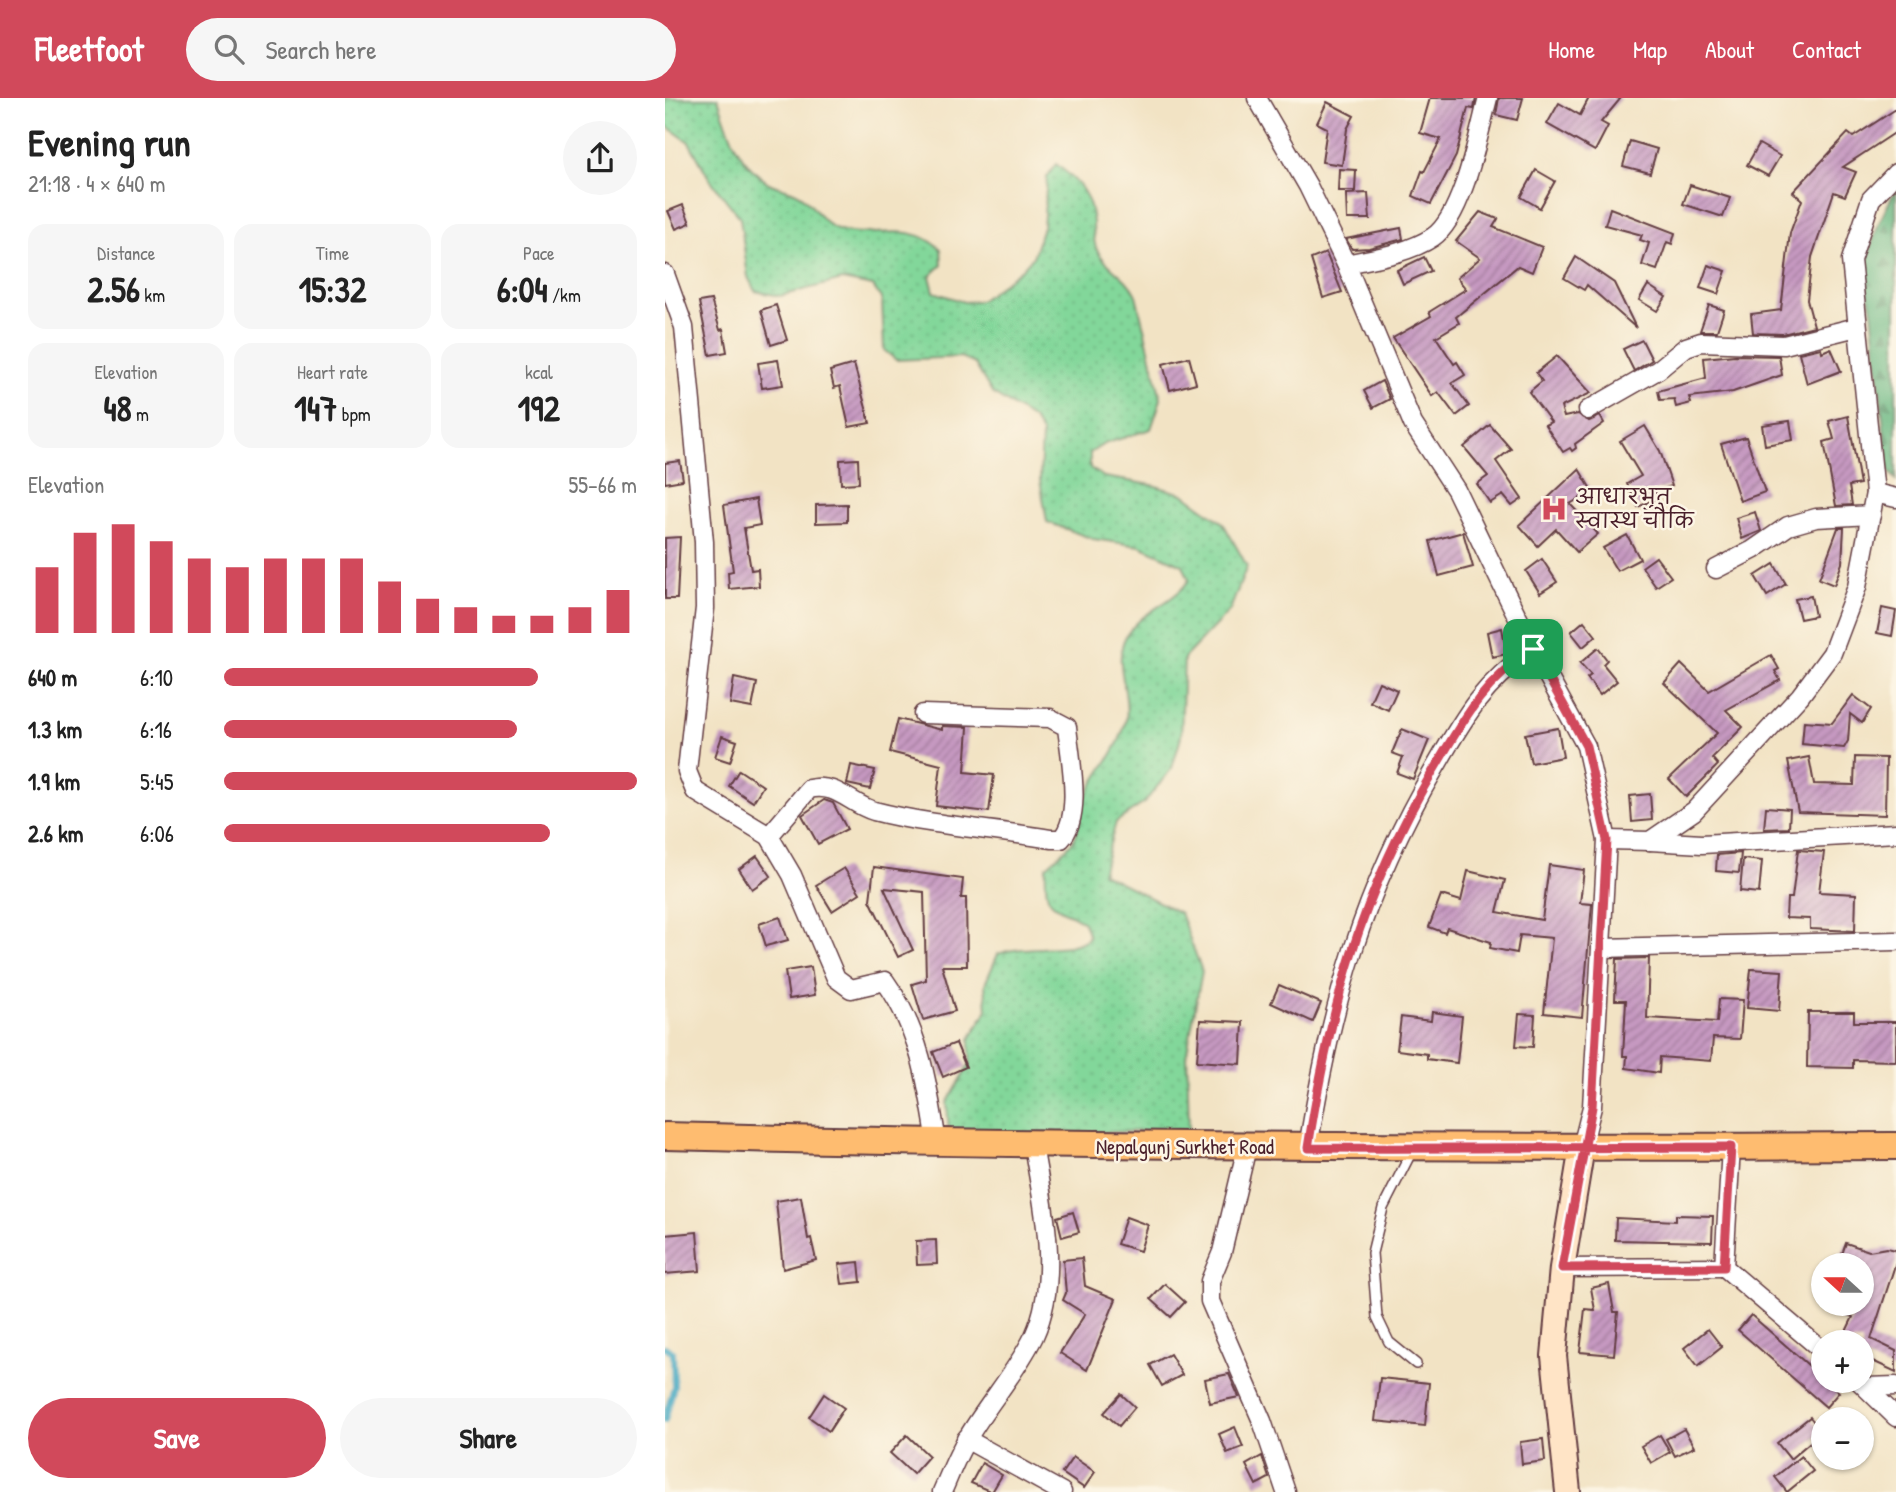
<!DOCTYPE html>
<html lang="en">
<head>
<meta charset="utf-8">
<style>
  :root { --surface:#fff; --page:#f6f6f6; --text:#222; --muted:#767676; --accent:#d1495b }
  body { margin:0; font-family:"Patrick Hand","Playpen Sans Deva",sans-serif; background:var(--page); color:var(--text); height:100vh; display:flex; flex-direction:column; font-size:26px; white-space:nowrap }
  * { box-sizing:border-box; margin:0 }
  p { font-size:23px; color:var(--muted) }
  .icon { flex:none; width:38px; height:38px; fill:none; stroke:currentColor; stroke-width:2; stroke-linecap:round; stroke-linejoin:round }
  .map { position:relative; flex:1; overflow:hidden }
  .panel { display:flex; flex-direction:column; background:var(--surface); width:665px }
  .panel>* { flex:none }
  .needle { width:46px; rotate:291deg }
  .tools { position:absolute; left:1146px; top:1155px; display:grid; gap:14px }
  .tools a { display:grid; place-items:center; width:63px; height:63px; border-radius:50%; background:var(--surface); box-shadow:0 2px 5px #0004; font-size:35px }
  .pin { position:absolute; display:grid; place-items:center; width:60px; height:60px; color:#fff; margin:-30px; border-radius:14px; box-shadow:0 4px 10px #0006 }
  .round { display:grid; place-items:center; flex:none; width:74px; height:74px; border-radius:37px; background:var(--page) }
  .summary { display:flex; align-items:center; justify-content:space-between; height:119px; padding:0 28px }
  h1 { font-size:38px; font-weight:800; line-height:52px }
  .metrics { display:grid; grid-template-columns:repeat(3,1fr); gap:10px; height:119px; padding:7px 28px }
  .metrics div { display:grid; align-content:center; border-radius:18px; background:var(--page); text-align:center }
  .metrics b { font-size:35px; font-weight:800 }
  .metrics small { font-size:19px; font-weight:400 }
  .metrics p { font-size:19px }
  .chart { height:196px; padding:14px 28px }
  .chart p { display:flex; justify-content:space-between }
  .chart svg { width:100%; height:126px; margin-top:7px; stroke:var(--accent); stroke-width:6 }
  .button { display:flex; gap:14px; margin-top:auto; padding:14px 28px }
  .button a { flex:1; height:80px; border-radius:42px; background:var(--accent); color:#fff; font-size:28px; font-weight:800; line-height:80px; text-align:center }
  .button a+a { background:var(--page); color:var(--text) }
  ul { padding:0 28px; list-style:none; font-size:23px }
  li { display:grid; grid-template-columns:112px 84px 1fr; align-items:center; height:52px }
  li i { height:18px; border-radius:9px; background:var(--accent) }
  header { display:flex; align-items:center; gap:42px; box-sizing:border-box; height:98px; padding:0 35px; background:var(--accent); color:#fff }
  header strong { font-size:33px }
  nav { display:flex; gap:38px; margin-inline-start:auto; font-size:24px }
  .search { width:490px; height:63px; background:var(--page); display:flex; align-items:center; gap:18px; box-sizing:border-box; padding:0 24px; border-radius:38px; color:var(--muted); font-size:26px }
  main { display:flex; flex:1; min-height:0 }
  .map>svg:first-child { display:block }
  .grass { fill:url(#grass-dots); stroke:#667b62; stroke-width:2 }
  .forest { fill:url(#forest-firs); stroke:#5a6c56; stroke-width:2 }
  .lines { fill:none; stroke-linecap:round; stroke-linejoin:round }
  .stream { stroke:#42a7c2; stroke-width:6 }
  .building { fill:url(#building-hatch) }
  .lane-casing { stroke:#633c42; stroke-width:12 }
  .street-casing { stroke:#633c42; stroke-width:21 }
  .secondary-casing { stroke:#633c42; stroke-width:28 }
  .primary-casing { stroke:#633c42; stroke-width:30 }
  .lane { stroke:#fff; stroke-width:9 }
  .street { stroke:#fff; stroke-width:18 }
  .secondary { stroke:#ffe4c6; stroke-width:24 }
  .primary { stroke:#febc70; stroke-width:26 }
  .route-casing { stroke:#fff; stroke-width:14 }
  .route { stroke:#d1495b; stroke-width:9 }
  .labels { text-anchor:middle; stroke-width:5; stroke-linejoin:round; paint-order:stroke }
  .poi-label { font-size:21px; fill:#4a1f2b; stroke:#fcf5e5; text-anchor:start }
  .street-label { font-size:21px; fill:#4a1f2b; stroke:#fcf5e5 }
</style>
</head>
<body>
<header>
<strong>Fleetfoot</strong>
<div class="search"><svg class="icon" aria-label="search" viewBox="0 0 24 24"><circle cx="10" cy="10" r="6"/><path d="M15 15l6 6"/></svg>Search here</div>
<nav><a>Home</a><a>Map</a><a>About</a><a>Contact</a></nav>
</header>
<main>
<section class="panel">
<div class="summary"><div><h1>Evening run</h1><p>21:18 · 4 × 640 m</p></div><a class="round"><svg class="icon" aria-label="share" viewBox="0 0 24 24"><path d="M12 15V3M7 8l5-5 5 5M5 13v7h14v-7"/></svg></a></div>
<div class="metrics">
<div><p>Distance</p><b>2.56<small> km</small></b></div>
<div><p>Time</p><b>15:32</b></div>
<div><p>Pace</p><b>6:04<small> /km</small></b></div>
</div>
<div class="metrics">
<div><p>Elevation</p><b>48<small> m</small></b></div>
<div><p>Heart rate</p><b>147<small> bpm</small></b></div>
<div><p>kcal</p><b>192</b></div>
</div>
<div class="chart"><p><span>Elevation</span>55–66 m</p>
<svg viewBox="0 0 160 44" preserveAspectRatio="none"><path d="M5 44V21M15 44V9M25 44V6M35 44V12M45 44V18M55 44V21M65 44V18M75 44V18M85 44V18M95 44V26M105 44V32M115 44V35M125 44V38M135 44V38M145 44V35M155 44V29"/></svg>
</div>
<ul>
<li><b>640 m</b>6:10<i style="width:76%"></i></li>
<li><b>1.3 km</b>6:16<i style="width:71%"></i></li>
<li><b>1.9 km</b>5:45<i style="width:100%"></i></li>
<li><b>2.6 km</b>6:06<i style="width:79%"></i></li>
</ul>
<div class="button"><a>Save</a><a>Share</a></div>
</section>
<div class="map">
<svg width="1231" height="1394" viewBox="0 0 1231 1394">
  <defs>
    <pattern id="grass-dots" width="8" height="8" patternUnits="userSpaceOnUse" patternTransform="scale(1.75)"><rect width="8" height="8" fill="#82d79a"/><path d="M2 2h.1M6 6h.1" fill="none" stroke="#72b885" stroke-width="1.8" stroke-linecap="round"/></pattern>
    <pattern id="forest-firs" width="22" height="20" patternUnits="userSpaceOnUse" patternTransform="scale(1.75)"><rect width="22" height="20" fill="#69b882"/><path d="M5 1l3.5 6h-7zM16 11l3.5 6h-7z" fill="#58956b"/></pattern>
    <pattern id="building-hatch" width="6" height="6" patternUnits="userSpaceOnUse" patternTransform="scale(1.75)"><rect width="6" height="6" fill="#c699c1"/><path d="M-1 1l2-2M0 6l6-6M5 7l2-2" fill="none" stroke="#a37c9d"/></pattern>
  </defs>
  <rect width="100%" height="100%" fill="#fcf5e5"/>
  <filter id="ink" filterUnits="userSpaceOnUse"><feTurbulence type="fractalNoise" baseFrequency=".0143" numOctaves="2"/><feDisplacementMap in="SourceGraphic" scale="14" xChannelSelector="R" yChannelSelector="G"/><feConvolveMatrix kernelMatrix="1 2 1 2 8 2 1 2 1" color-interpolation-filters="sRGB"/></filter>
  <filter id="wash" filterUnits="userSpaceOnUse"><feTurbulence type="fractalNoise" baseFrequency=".00686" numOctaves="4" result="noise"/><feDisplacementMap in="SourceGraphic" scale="28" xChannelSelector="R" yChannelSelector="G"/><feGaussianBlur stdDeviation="1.57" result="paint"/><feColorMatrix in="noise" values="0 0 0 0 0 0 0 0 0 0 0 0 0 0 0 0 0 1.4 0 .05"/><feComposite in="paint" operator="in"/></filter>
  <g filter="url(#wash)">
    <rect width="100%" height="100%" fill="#f2e3c4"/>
    <path class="grass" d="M 0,0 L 53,0 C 64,35 72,64 104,85 C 115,91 130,91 139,100 C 152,112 160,130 179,133 C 215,141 243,122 276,151 L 277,167 L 265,178 L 269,194 L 299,204 L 315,203 L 357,171 L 368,159 L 378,129 L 382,79 L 391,66 C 413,83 425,95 428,124 C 428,133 428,144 432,152 C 441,170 461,176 471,197 L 496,301 L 486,331 L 439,346 L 425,355 L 425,370 L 439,379 L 487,387 L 518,396 L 558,425 L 582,468 L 565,512 L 519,560 L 516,639 L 507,670 L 479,705 L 451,724 L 437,775 L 515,815 L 537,873 L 522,954 L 524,1032 L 284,1038 L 282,1005 L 305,966 L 305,941 L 322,912 L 320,886 L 333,856 C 360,845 407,856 424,839 L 419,824 C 385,804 379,810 381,769 C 390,760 401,752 408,743 C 415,735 413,718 417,707 C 428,679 455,653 461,622 C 466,596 447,563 461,538 C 477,512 508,506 524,482 L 518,467 L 475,448 L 428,441 L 382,424 L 375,382 L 377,335 L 368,321 L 327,295 L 310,266 L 296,259 L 231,262 L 219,252 L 217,202 L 208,188 L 177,182 L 115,198 L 90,193 L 83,179 L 75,120 L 44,80 L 24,44 L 0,27 Z"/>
    <polygon class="forest" points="1231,90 1231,382 1223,372 1207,214 1198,171 1214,125"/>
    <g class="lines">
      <polyline class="stream" points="0,1249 8,1254 9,1288 0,1322"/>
    </g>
    <g id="blocks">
      <g class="building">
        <polygon points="765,0 811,0 809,11 803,10 791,58 766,106 748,98 757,73 759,74 776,41 755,35"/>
        <polygon points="834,0 858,0 852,22 831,17"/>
        <polygon points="924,0 956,0 936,24 943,28 930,53 882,26 894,5 915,17"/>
        <polygon points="662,4 689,18 682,31 677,67 657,64 662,30 652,25"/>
        <polygon points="1231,11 1231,34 1178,69 1191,74 1180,98 1169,94 1147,159 1142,202 1149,228 1118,236 1088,235 1086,216 1116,212 1125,135 1137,102 1128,94 1183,35 1188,39"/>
        <polygon points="965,43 992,51 985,75 958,68"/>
        <polygon points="1094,46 1115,58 1103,78 1082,67"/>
        <polygon points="674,71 691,72 690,93 673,93"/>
        <polygon points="871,72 890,83 875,110 856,99"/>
        <polygon points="1025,87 1065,100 1058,119 1018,106"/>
        <polygon points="703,95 705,121 682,121 681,96"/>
        <polygon points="18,107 25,125 11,131 3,113"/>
        <polygon points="945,110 1010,135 1007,146 1002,144 992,172 977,167 984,145 975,142 977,137 940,127"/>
        <polygon points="815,114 833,121 828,129 877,149 867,174 853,168 791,219 794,225 771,239 789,266 792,264 800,277 787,285 804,308 791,318 773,294 767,298 728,240 766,218 764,214 801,191 792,180 815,160 791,143"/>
        <polygon points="736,130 738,141 704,150 687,151 681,141"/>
        <polygon points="661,155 677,194 658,200 646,161"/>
        <polygon points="759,159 766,173 738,186 732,172"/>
        <polygon points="911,159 949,185 971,230 922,187 919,192 899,180"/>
        <polygon points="1043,167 1061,173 1053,196 1035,190"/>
        <polygon points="983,187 1001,199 992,213 974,202"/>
        <polygon points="46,202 55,232 58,231 62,254 45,257 34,204"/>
        <polygon points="111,207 122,242 106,247 96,212"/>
        <polygon points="1044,207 1059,212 1052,233 1035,233"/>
        <polygon points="977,242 987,262 969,273 958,251"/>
        <polygon points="1156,250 1157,254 1166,250 1176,273 1142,286 1134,255"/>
        <polygon points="1070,257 1114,258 1117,277 1068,294 1024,299 1026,305 1011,309 1009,301 995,302 993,293 1041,280 1039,260"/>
        <polygon points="892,258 926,295 896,309 899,319 913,316 924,323 935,318 939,325 910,346 911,350 907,353 905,350 898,354 880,327 886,324 864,294 877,283 871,275"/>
        <polygon points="524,259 531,285 505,292 498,266"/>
        <polygon points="113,262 118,287 97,290 93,265"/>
        <polygon points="189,266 205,325 184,329 175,288 169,290 165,273"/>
        <polygon points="717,283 725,301 708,310 699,293"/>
        <polygon points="1183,318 1195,386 1184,388 1187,407 1171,408 1159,344 1169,341 1164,323"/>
        <polygon points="1125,323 1128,342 1100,347 1097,327"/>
        <polygon points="825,327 846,351 831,363 857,401 847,408 838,397 825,405 812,386 823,378 799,349"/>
        <polygon points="980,328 995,353 1007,388 990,393 993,400 973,409 962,386 976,378 955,343"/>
        <polygon points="1081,339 1100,394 1075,403 1056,346"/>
        <polygon points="193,361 194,385 176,386 175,362"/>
        <polygon points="15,363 18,382 0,385 0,365"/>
        <polygon points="914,371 927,393 905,406 933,436 912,454 891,431 873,448 854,427"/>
        <polygon points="91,401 95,427 79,430 86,472 93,471 94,488 64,491 63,474 68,473 59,407"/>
        <polygon points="182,406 182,424 151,425 151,407"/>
        <polygon points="1090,414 1096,433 1077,441 1071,420"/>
        <polygon points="1173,430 1179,430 1177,465 1169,487 1154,481"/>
        <polygon points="798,434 808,469 774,478 765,443"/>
        <polygon points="962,437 975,461 952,473 938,450"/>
        <polygon points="15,439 12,501 0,501 0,440"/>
        <polygon points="991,459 1006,479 991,489 977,469"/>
        <polygon points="877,461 892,484 875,495 861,473"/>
        <polygon points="1109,466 1121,486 1102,498 1090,478"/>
        <polygon points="1146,498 1150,518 1135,521 1130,501"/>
        <polygon points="1217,510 1231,513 1227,538 1212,535"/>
        <polygon points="919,523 931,538 918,549 906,534"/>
        <polygon points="837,530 842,556 827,559 822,534"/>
        <polygon points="933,550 942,562 938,566 952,583 935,597 922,580 926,577 915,565"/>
        <polygon points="1106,557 1114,571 1110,573 1115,582 1061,612 1078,629 1047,660 1053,667 1021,699 1004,681 1052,635 999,585 1016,566 1044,593"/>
        <polygon points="69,580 92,585 87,610 65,606"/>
        <polygon points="714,584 732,592 723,612 705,604"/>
        <polygon points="1188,597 1206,611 1197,625 1185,616 1183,643 1179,650 1137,646 1139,623 1167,625"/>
        <polygon points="233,621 277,632 277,628 303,629 300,674 329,677 324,714 271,708 276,667 225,654"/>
        <polygon points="893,630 898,659 866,665 860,636"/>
        <polygon points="737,631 764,642 748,681 732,675 738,659 727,655"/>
        <polygon points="57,638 72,643 65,664 50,659"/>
        <polygon points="1144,659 1149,686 1189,687 1190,659 1221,660 1220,717 1133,714 1123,663"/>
        <polygon points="186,667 210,672 205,691 182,686"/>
        <polygon points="74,672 98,688 88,704 64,688"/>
        <polygon points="985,696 987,722 967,724 965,698"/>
        <polygon points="159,702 168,705 182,731 153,746 137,717"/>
        <polygon points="1101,709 1125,711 1124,730 1099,731"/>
        <polygon points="1133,752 1159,754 1154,794 1191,796 1190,833 1145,831 1145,821 1121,820 1122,800 1127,800"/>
        <polygon points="1076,755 1074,775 1051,773 1052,757"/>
        <polygon points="92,758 106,778 87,791 74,771"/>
        <polygon points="1078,761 1097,763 1094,795 1075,793"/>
        <polygon points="884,767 919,772 915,805 927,806 917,919 879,915 887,840 855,837 852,855 825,850 826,844 782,830 780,835 764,829 776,797 796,803 803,773 840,782 832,814 877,822"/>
        <polygon points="209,769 298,781 296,800 301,800 302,868 277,868 290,913 258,922 247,886 261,882 259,794 219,790 248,852 233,859 205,802"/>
        <polygon points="179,770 195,795 167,813 151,787"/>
        <polygon points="115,819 123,842 101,848 94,826"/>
        <polygon points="984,860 982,920 1052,924 1054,901 1078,902 1075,941 1048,940 1046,963 995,959 994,975 961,970 962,958 958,958 961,902 950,902 952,861"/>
        <polygon points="146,869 150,897 124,901 120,873"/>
        <polygon points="1086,871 1117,873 1114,913 1082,910"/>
        <polygon points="614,887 656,905 648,924 606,905"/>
        <polygon points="767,914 797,918 792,965 762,961 762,956 732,952 736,919 766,923"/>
        <polygon points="1143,914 1189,914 1189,924 1231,924 1231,963 1188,962 1188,970 1142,969"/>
        <polygon points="854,916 870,917 868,949 851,948"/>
        <polygon points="535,922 578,924 576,966 532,963"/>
        <polygon points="291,945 301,969 278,979 268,954"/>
        <polygon points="136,1099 143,1141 146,1140 151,1162 118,1171 111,1103"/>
        <polygon points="408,1114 414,1134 397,1139 392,1119"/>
        <polygon points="1011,1117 1048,1118 1047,1144 950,1142 951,1120 1011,1123"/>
        <polygon points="461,1119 483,1127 475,1153 452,1146"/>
        <polygon points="32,1134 35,1173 0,1176 0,1137"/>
        <polygon points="271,1142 272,1166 252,1167 251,1143"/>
        <polygon points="1181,1145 1204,1153 1222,1150 1231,1152 1231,1164 1206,1241 1231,1253 1231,1274 1197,1258 1197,1244 1176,1244 1188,1219 1158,1209 1158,1206 1197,1206 1197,1167 1175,1162"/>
        <polygon points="417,1160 420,1188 451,1201 422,1272 395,1255 420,1216 398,1202 401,1195 398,1162"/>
        <polygon points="194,1164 196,1184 177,1186 174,1166"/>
        <polygon points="500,1186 520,1204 506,1219 486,1201"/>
        <polygon points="944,1186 949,1214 953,1214 949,1257 915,1254 920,1211 930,1212 926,1190"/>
        <polygon points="1086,1217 1174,1294 1161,1309 1073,1232"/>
        <polygon points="1043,1231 1057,1249 1033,1268 1019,1250"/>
        <polygon points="505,1256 517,1277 497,1288 485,1267"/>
        <polygon points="564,1276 574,1299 545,1305 540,1281"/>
        <polygon points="715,1280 764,1285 760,1328 710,1323"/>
        <polygon points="159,1296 179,1310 164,1333 144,1319"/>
        <polygon points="456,1296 470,1309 454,1328 439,1315"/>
        <polygon points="1145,1319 1157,1334 1125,1361 1112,1345"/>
        <polygon points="570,1329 578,1349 562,1355 554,1336"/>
        <polygon points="1019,1331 1029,1349 1010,1358 1001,1341"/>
        <polygon points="242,1337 264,1358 248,1376 225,1355"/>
        <polygon points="995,1337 1005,1354 986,1365 976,1348"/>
        <polygon points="878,1341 880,1363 857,1366 855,1344"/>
        <polygon points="597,1358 604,1380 591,1387 581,1367"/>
        <polygon points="1136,1358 1148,1373 1122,1394 1110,1379"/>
        <polygon points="408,1359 430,1374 419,1390 397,1375"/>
        <polygon points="317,1365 337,1377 327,1394 306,1385"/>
      </g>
    </g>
  </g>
  <g filter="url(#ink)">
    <use href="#blocks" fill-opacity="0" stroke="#633c42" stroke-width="2"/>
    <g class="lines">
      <g class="lane-casing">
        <polyline id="lane" points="748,1051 718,1110 707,1155 712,1219 724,1244 751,1266"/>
      </g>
      <g class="street-casing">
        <g id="street">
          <polyline points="592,0 643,88 681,166 748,326 791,392 868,551 921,648 942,742 927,1009 917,1049"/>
          <path d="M 681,166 C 710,160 744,155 768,139 C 798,119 814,34 823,0"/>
          <path d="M 0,176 L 19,229 L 39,444 L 40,510 L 22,673 L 30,693 L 104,738 L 127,777 L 171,880 L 186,891 L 220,883 C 255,932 263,987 272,1045"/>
          <polyline points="923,312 993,272 1021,249 1036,244 1119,247 1192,229"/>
          <polyline points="1210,395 1231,400"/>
          <polyline points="1051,471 1088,452 1123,428 1151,420 1206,417"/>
          <path d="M 104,738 L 144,691 C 171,684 185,706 209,713 C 267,728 327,731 386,741 L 396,741 C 418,718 405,659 402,629 L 385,620 L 258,616"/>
          <polyline points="942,742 985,743 1029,713 1135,598 1167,555 1192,489 1210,395 1186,162 1206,101 1231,75"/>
          <polyline points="985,743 1037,746 1231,735"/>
          <polyline points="936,850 1231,843"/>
          <polyline points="582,1049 557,1154 545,1183 545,1203 597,1323 621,1394"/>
          <polyline points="1066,1049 1059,1169 1158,1253"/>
          <path d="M 643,1050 C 666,907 697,794 771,668 C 801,616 818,586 868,551"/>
          <polyline points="897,1170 1059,1169"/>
          <polyline points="1194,1283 1231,1319"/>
          <polyline points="1202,1289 1231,1288"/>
          <polyline points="301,1341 397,1394"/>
          <path d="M 277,1394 C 285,1376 292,1357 302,1341 C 323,1305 351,1275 369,1238 C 396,1179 378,1107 368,1047"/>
        </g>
      </g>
      <g class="secondary-casing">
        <polyline id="secondary" points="903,1394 889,1258 897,1170 917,1049"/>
      </g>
      <g class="primary-casing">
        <path id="primary" d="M 0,1038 C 410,1049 820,1050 1231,1048"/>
      </g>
      <use href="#lane" class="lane"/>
      <use href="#street" class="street"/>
      <use href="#secondary" class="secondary"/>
      <use href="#primary" class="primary"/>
    </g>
  </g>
  <g class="lines" filter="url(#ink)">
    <g class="route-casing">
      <path id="route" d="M 868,551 C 816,587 800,619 768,673 C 696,796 665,909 643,1050 C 784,1051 925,1049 1066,1049 L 1059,1169 L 897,1170 L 927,1009 L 942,742 L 921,648 L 868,551"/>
    </g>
    <use href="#route" class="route"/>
  </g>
  <defs>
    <g id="hospital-bare" transform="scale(2.1)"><path d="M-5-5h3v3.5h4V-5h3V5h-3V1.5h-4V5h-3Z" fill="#d1495b" stroke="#fcf5e5" stroke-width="2.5" paint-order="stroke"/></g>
  </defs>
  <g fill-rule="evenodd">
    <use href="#hospital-bare" x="889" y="411"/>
  </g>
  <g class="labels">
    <g class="poi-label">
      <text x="910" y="406">आधारभुत<tspan x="910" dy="24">स्वास्थ चौकि</tspan></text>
    </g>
    <g class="street-label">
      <text x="520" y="1056">Nepalgunj Surkhet Road</text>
    </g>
  </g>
</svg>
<div class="tools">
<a><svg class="needle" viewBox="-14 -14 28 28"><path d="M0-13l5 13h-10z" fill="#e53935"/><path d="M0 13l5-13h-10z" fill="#767676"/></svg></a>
<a>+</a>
<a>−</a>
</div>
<div class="pin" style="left:868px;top:551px;background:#1e9e55"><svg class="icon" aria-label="arrive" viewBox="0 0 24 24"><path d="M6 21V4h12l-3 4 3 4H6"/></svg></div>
</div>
</main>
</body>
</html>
